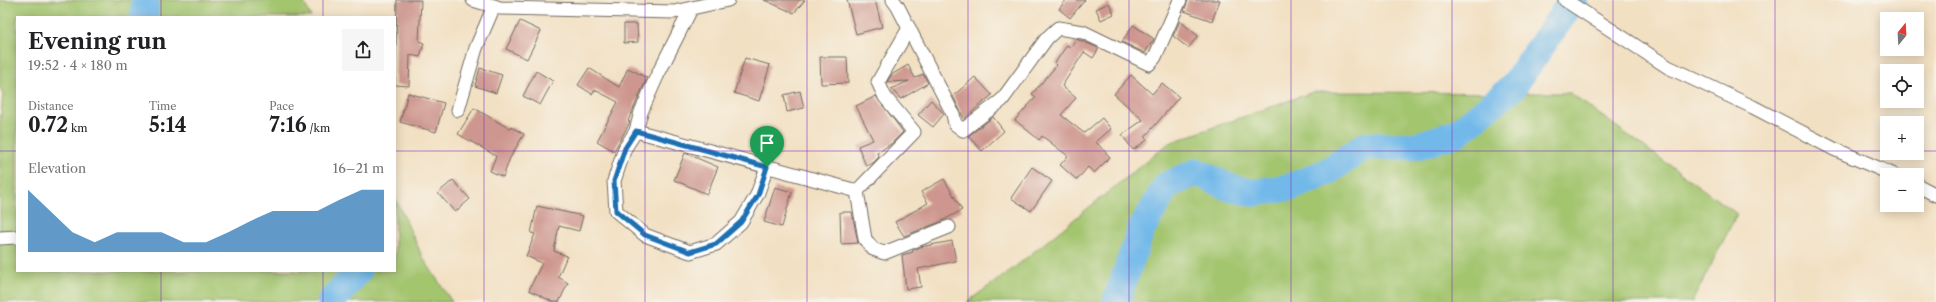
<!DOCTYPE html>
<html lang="en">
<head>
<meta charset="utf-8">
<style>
  :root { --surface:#fff; --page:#f6f6f6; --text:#202124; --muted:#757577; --accent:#1f6fb2 }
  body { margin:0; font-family:"Libre Caslon Text",serif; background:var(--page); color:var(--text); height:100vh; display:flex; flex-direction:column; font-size:15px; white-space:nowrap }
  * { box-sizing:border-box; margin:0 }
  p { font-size:13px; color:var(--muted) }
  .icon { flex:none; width:22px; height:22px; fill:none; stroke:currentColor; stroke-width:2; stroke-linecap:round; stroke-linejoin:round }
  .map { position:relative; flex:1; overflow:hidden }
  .sheet { position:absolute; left:16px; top:16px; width:380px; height:256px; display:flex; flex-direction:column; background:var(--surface); border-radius:0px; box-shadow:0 2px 10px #0003 }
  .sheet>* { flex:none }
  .needle { width:26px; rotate:18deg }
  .fabs { position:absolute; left:1880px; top:12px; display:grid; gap:8px }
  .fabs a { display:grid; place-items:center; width:44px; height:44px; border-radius:0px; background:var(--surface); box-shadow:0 2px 10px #0003; font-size:20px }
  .pin { position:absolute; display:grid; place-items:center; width:34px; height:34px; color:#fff; margin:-41px -17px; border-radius:50% 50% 50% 0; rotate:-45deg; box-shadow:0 0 4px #0007 }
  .pin .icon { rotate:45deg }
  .round { display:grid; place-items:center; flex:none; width:42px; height:42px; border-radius:0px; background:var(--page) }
  .headline { display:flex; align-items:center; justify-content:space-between; height:68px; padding:0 12px }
  h1 { font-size:22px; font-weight:700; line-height:30px }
  .figures { display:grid; grid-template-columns:repeat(3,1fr); gap:6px; height:68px; padding:4px 12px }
  .figures div { display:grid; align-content:center }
  .figures b { font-size:20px; font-weight:700 }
  .figures small { font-size:11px; font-weight:400 }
  .figures p { font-size:11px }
  .chart { height:112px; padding:8px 12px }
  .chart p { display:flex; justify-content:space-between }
  .chart svg { width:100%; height:72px; margin-top:4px; fill:var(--accent); opacity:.7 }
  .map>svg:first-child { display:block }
  .green { fill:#a3c56e; stroke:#67784c }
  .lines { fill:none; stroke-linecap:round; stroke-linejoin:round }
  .river { stroke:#72b9ea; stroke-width:28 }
  .building { fill:#cd968e }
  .street-casing { stroke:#716a60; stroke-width:15 }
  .street { stroke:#fff; stroke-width:13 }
  .route-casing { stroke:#fff; stroke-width:8 }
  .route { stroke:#1f6fb2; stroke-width:5 }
  .grid { fill:none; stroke:#7b2cbf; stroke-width:1; stroke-opacity:0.55 }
</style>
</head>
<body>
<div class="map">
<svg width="1936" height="302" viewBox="0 0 1936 302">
  <rect width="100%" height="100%" fill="#f7f3e8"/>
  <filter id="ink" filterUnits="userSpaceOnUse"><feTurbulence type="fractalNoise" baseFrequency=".025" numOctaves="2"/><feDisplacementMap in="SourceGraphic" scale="8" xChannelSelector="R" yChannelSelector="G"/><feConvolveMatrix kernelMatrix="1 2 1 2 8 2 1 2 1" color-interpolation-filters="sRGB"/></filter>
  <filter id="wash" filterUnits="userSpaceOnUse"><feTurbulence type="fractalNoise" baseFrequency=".012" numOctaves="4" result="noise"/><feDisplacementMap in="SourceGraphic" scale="16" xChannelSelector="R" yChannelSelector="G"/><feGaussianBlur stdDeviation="0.9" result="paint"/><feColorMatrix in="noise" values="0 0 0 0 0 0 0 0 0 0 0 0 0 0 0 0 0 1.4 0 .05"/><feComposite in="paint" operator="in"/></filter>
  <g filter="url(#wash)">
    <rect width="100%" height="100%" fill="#f2e0c3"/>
    <g class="green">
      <polygon points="0,0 303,0 311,17 17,17 17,271 395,271 395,197 423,258 452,302 0,302 0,123 3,94 0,88"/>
      <polygon points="1313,92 1570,93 1737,214 1692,302 967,302 1010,271 1169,143"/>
    </g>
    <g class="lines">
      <g class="river">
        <polyline points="144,17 145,0"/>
        <polyline points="331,302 358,271"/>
        <polyline points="1116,302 1141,230 1167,185 1197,172 1228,187 1253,193 1291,187 1327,172 1365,146 1417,146 1457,133 1512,88 1573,0"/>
      </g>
    </g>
    <g id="blocks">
      <g class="building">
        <polygon points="397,0 421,0 419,41 424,43 420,57 410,55 409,86 395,85"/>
        <polygon points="764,0 805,0 794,13"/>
        <polygon points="847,0 875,0 882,27 856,34"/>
        <polygon points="1066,0 1085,0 1070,18 1059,9"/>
        <polygon points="1188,0 1220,0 1212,21 1184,11"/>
        <polygon points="1109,3 1114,14 1101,20 1096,9"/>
        <polygon points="520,21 541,31 527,59 506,49"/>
        <polygon points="1180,21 1198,36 1188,48 1173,36"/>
        <polygon points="624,24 637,24 638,42 624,43"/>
        <polygon points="1133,25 1154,39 1145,53 1122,42"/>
        <polygon points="1076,39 1099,48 1093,58 1084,52 1062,86 1076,98 1061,115 1084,133 1102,118 1111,129 1096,142 1110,157 1094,173 1088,167 1077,180 1060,165 1068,156 1042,136 1039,140 1015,120 1036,97 1032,94 1057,65 1055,63 1067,45 1071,48"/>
        <polygon points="820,57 847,57 848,83 821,84"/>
        <polygon points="745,58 770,65 759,101 734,93"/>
        <polygon points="908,65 915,78 923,74 928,83 901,99 891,89 909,81 887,82 891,75"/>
        <polygon points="480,68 502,75 496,93 475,86"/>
        <polygon points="589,68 619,87 628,68 647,78 628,121 630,122 614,151 597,141 618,102 595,90 592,94 578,85"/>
        <polygon points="536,71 553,81 540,105 523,96"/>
        <polygon points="1131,75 1152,94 1162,83 1179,97 1145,137 1147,140 1133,150 1122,135 1143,120 1114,94"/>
        <polygon points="975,77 992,95 964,119 953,96"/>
        <polygon points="800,91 804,108 787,112 784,95"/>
        <polygon points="408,93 444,103 436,132 400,122"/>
        <polygon points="876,96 903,132 891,144 877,153 879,157 873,163 866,166 858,146 873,140 856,106"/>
        <polygon points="931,100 944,114 933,127 918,115"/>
        <polygon points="474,108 510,129 511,127 524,134 510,158 503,177 490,171 496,156 458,134"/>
        <polygon points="993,117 1004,131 982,151 968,136"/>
        <polygon points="685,153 718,167 707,194 674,180"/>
        <polygon points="1032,167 1052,181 1031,211 1011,198"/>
        <polygon points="944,179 962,210 940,222 904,236 895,222 928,203 921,192"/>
        <polygon points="453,180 470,199 455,212 438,193"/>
        <polygon points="775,187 792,192 782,227 764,222"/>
        <polygon points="537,206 583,216 579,231 559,226 554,251 567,256 558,277 568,283 559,302 553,302 529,290 542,263 526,256 535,234 531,233"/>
        <polygon points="840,212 852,212 858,243 841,244"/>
        <polygon points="952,241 956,261 918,269 921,287 906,289 902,255 913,252 912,251 920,247"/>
      </g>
    </g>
  </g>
  <g filter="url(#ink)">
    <use href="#blocks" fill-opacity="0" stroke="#716a60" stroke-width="1"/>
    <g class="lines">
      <g class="street-casing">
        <g id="street">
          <polyline points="473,0 500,8 674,12 728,0"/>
          <polyline points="893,0 898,7 953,114 955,124 963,130 1002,100 1047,38 1058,28 1083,32 1149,64 1155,57 1180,0"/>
          <polyline points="1565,0 1668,67 1753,107 1834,149 1894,175"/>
          <polyline points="691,9 657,76 641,112 636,131 625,148 614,181 616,211 645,235 690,252 716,244 741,222 757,195 767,167"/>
          <polyline points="458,110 476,48 494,6"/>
          <polyline points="636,131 857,191"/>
          <polyline points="1917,185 1936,195"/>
          <polyline points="857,191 914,132 885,97 878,82 909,28"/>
          <polyline points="857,191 865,239 873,249 884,253 949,227"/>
          <polyline points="0,238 17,237"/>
        </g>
      </g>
      <use href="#street" class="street"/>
    </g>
  </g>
  <g class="lines" filter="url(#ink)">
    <g class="route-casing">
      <polygon id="route" points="636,131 767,167 758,195 741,222 716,244 690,252 645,235 616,211 614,181 625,148"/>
    </g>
    <use href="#route" class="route"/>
  </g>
  <path class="grid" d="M 161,0 L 161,17M 323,0 L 323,17M 484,0 L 484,302M 645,0 L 645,302M 807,0 L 807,302M 968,0 L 968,302M 1129,0 L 1129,302M 1291,0 L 1291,302M 1452,0 L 1452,302M 1613,0 L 1613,302M 1775,0 L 1775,302M 0,151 L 17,151M 395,151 L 1887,151M 1917,151 L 1936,151M 161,271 L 161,302M 323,271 L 323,302"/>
</svg>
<div class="fabs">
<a><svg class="needle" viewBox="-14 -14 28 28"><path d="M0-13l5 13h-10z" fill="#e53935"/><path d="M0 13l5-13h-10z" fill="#757577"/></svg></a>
<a><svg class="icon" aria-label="locate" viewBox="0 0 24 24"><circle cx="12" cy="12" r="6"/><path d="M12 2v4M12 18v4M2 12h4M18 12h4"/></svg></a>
<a>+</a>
<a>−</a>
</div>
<div class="pin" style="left:767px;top:167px;background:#1e9e55"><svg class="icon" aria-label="arrive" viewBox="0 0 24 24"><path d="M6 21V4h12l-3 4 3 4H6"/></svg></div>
<section class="sheet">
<div class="headline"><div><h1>Evening run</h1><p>19:52 · 4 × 180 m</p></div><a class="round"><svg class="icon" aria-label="share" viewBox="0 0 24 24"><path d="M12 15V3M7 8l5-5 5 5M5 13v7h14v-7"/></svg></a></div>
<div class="figures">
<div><p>Distance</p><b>0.72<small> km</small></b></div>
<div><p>Time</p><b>5:14</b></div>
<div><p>Pace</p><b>7:16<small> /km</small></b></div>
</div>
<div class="chart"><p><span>Elevation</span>16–21 m</p>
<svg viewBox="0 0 160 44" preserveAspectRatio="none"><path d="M0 44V6L10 19L20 32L30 38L40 32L50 32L60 32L70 38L80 38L90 32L100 25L110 19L120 19L130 19L140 12L150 6L160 6V44z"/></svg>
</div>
</section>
</div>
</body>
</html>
